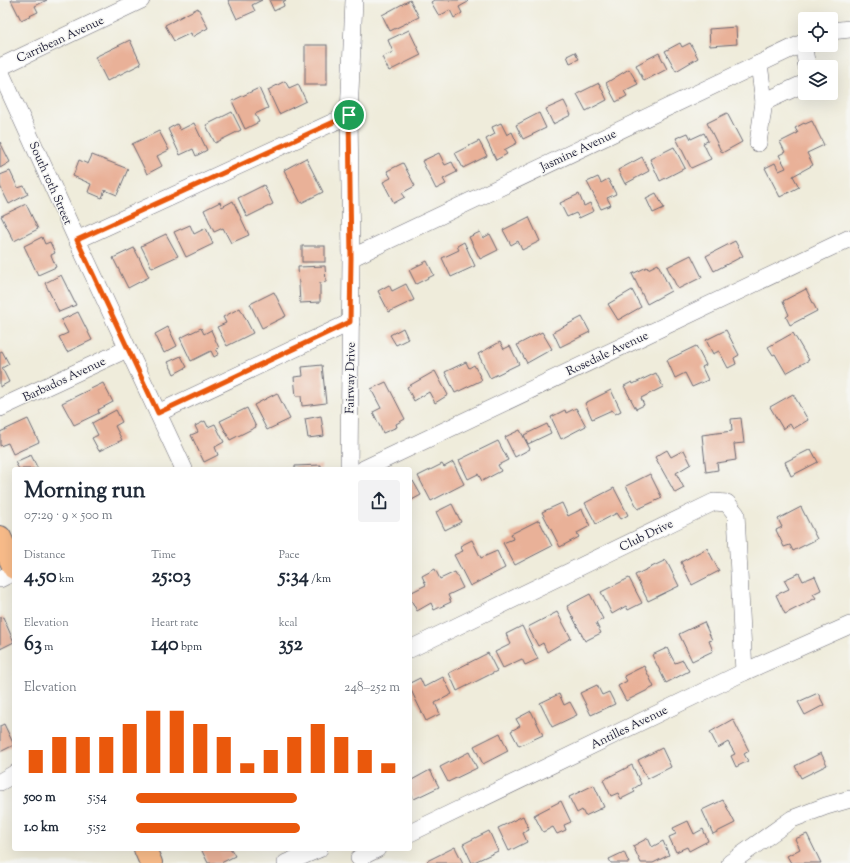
<!DOCTYPE html>
<html lang="en">
<head>
<meta charset="utf-8">
<style>
  :root { --surface:#fff; --page:#f2f2f3; --text:#1f2937; --muted:#747a83; --accent:#ea580c }
  body { margin:0; font-family:"Sorts Mill Goudy",serif; background:var(--page); color:var(--text); height:100vh; display:flex; flex-direction:column; font-size:15px; white-space:nowrap }
  * { box-sizing:border-box; margin:0 }
  p { font-size:13px; color:var(--muted) }
  .icon { flex:none; width:22px; height:22px; fill:none; stroke:currentColor; stroke-width:2; stroke-linecap:round; stroke-linejoin:round }
  .map { position:relative; flex:1; overflow:hidden }
  .sheet { position:absolute; left:12px; top:467px; width:400px; height:384px; display:flex; flex-direction:column; background:var(--surface); border-radius:4px; box-shadow:0 4px 16px #0002 }
  .sheet>* { flex:none }
  .fabs { position:absolute; left:798px; top:12px; display:grid; gap:8px }
  .fabs a { display:grid; place-items:center; width:40px; height:40px; border-radius:4px; background:var(--surface); box-shadow:0 4px 16px #0002; font-size:20px }
  .pin { position:absolute; display:grid; place-items:center; width:34px; height:34px; color:#fff; margin:-17px; border:2px solid #fff; border-radius:50%; box-shadow:0 1px 4px #0007 }
  .round { display:grid; place-items:center; flex:none; width:42px; height:42px; border-radius:4px; background:var(--page) }
  .overview { display:flex; align-items:center; justify-content:space-between; height:68px; padding:0 12px }
  h1 { font-size:22px; font-weight:700; line-height:30px }
  .figures { display:grid; grid-template-columns:repeat(3,1fr); gap:6px; height:68px; padding:4px 12px }
  .figures div { display:grid; align-content:center }
  .figures b { font-size:20px; font-weight:700 }
  .figures small { font-size:11px; font-weight:400 }
  .figures p { font-size:11px }
  .chart { height:112px; padding:8px 12px }
  .chart p { display:flex; justify-content:space-between }
  .chart svg { width:100%; height:72px; margin-top:4px; stroke:var(--accent); stroke-width:6 }
  ul { padding:0 12px; list-style:none; font-size:13px }
  li { display:grid; grid-template-columns:64px 48px 1fr; align-items:center; height:30px }
  li i { height:10px; border-radius:5px; background:var(--accent) }
  .map>svg:first-child { display:block }
  .building { fill:#e9b198 }
  .lines { fill:none; stroke-linecap:round; stroke-linejoin:round }
  .minor-casing { stroke:#6a6973; stroke-width:18 }
  .major-casing { stroke:#6a6973; stroke-width:24 }
  .minor { stroke:#fff; stroke-width:17 }
  .major { stroke:#f9bc8a; stroke-width:22 }
  .route-casing { stroke:#fff; stroke-width:8 }
  .route { stroke:#ea580c; stroke-width:5 }
  .labels { text-anchor:middle; stroke-width:3; stroke-linejoin:round; paint-order:stroke }
  .street-label { font-size:12px; fill:#22223b; stroke:#f6f6f2 }
</style>
</head>
<body>
<div class="map">
<svg width="850" height="863" viewBox="0 0 850 863">
  <rect width="100%" height="100%" fill="#f6f6f2"/>
  <filter id="ink" filterUnits="userSpaceOnUse"><feTurbulence type="fractalNoise" baseFrequency=".025" numOctaves="2"/><feDisplacementMap in="SourceGraphic" scale="8" xChannelSelector="R" yChannelSelector="G"/><feConvolveMatrix kernelMatrix="1 2 1 2 8 2 1 2 1" color-interpolation-filters="sRGB"/></filter>
  <filter id="wash" filterUnits="userSpaceOnUse"><feTurbulence type="fractalNoise" baseFrequency=".012" numOctaves="4" result="noise"/><feDisplacementMap in="SourceGraphic" scale="16" xChannelSelector="R" yChannelSelector="G"/><feGaussianBlur stdDeviation="0.9" result="paint"/><feColorMatrix in="noise" values="0 0 0 0 0 0 0 0 0 0 0 0 0 0 0 0 0 1.4 0 .05"/><feComposite in="paint" operator="in"/></filter>
  <g filter="url(#wash)">
    <rect width="100%" height="100%" fill="#efecdb"/>
    <g id="blocks">
      <g class="building">
        <polygon points="11,0 47,0 35,6 38,12 21,20"/>
        <polygon points="228,0 262,0 252,5 255,11 237,19"/>
        <polygon points="269,0 286,0 283,2 284,6 274,11"/>
        <polygon points="410,0 419,17 390,31 382,15"/>
        <polygon points="434,0 466,0 468,2 459,7 462,13 454,18 450,10 439,16 431,2"/>
        <polygon points="198,8 208,28 192,37 191,33 174,41 165,25"/>
        <polygon points="736,27 737,44 710,46 709,29"/>
        <polygon points="409,30 421,55 389,71 382,57 393,52 388,40"/>
        <polygon points="130,40 141,64 107,81 95,57"/>
        <polygon points="680,43 682,47 690,43 698,58 676,71 665,51"/>
        <rect x="305" y="45" width="22" height="40"/>
        <polygon points="575,52 579,59 570,63 567,56"/>
        <polygon points="659,53 667,69 644,81 636,65"/>
        <polygon points="629,69 638,84 624,91 627,96 616,102 606,83"/>
        <polygon points="285,81 289,88 298,84 306,101 279,114 268,90"/>
        <polygon points="599,83 607,100 586,111 577,94"/>
        <polygon points="259,88 268,108 255,114 259,122 245,129 232,101"/>
        <polygon points="564,101 571,115 553,124 546,109"/>
        <polygon points="232,112 241,130 215,143 206,125"/>
        <polygon points="539,113 546,128 523,139 516,125"/>
        <polygon points="727,113 742,142 722,153 707,123"/>
        <polygon points="812,121 824,145 807,153 813,165 793,176 799,187 780,197 765,168 775,163 779,171 786,168 779,155 785,152 780,142 798,133 795,128 804,123 805,124"/>
        <polygon points="194,123 207,150 196,156 193,149 180,155 168,129 177,124 180,130"/>
        <polygon points="501,123 507,135 512,132 517,143 504,150 507,154 496,160 486,139 495,134 492,127"/>
        <polygon points="159,131 169,150 157,156 162,166 147,174 132,144"/>
        <polygon points="688,133 691,139 704,133 708,141 703,143 711,159 691,168 676,138"/>
        <polygon points="479,141 487,156 463,168 455,153"/>
        <polygon points="0,142 10,162 0,168"/>
        <polygon points="674,147 685,168 660,181 650,159"/>
        <polygon points="439,153 445,165 452,162 457,172 443,179 446,184 436,189 422,161"/>
        <polygon points="92,155 128,169 117,195 105,190 102,198 88,192 91,184 73,176 79,160 88,164"/>
        <polygon points="642,157 649,171 625,184 618,170"/>
        <polygon points="306,158 323,192 301,203 284,170"/>
        <polygon points="403,163 415,186 402,193 405,197 394,203 383,182 391,178 387,171"/>
        <polygon points="10,171 18,188 24,186 28,194 9,204 0,186 0,175"/>
        <polygon points="598,177 601,183 608,179 616,194 607,198 611,205 601,209 587,182"/>
        <polygon points="264,185 273,204 247,217 238,198"/>
        <polygon points="656,193 664,208 653,213 646,198"/>
        <polygon points="579,194 584,206 590,203 594,211 579,218 576,213 567,217 560,203"/>
        <polygon points="233,201 249,235 231,243 223,228 214,232 204,210 220,202 222,207"/>
        <polygon points="26,204 38,229 14,241 1,216"/>
        <polygon points="529,217 540,241 522,250 518,241 511,245 503,230"/>
        <polygon points="190,225 194,234 206,228 213,244 186,257 174,232"/>
        <polygon points="480,232 483,238 490,234 498,250 480,259 469,237"/>
        <polygon points="166,234 178,256 152,268 141,246"/>
        <polygon points="42,237 45,244 50,242 55,253 51,255 56,267 38,275 24,246"/>
        <polygon points="735,241 743,256 714,271 706,256"/>
        <polygon points="464,242 475,266 451,277 442,258 459,250 457,246"/>
        <rect x="302" y="246" width="23" height="16"/>
        <polygon points="134,248 149,277 128,288 113,258"/>
        <polygon points="691,255 702,277 678,289 667,267"/>
        <polygon points="427,261 434,275 416,284 409,270"/>
        <polygon points="658,264 671,291 647,304 632,274 647,267 648,269"/>
        <polygon points="325,266 326,282 320,283 320,302 300,303 298,267"/>
        <polygon points="61,275 76,305 59,312 45,283"/>
        <polygon points="406,284 414,300 389,312 378,291 389,285 392,291"/>
        <polygon points="806,289 817,311 790,325 786,317 789,315 783,301"/>
        <polygon points="632,290 641,307 618,320 608,304"/>
        <polygon points="274,292 286,316 262,328 250,304"/>
        <polygon points="240,308 253,333 227,346 217,327 226,323 223,317"/>
        <polygon points="78,312 92,340 67,352 59,337 68,333 61,320"/>
        <polygon points="582,317 590,332 560,347 553,332"/>
        <polygon points="168,327 177,346 164,353 155,334"/>
        <polygon points="201,328 204,334 211,330 219,348 216,349 219,354 214,357 211,351 191,361 180,338"/>
        <polygon points="403,328 408,339 396,345 390,335"/>
        <polygon points="726,330 739,355 734,358 736,364 728,368 719,351 713,354 706,340"/>
        <polygon points="542,332 552,349 527,363 517,345"/>
        <polygon points="793,333 809,360 786,373 775,354 773,355 768,347"/>
        <polygon points="500,342 504,349 510,346 519,364 490,378 478,354"/>
        <polygon points="696,346 706,365 702,367 708,380 692,387 685,373 675,378 667,360"/>
        <polygon points="2,351 9,364 2,368 9,382 0,387 0,352"/>
        <polygon points="181,356 187,367 174,374 168,362"/>
        <polygon points="466,362 469,368 474,365 482,380 455,393 445,372"/>
        <polygon points="322,365 326,403 302,406 301,396 296,396 294,377 303,376 302,367"/>
        <polygon points="435,371 448,395 435,403 429,392 414,401 407,387"/>
        <polygon points="656,373 663,387 641,398 644,405 636,409 624,386 632,382 633,384"/>
        <polygon points="386,382 405,419 396,424 397,427 383,433 373,412 381,408 371,389"/>
        <polygon points="103,383 113,402 98,410 99,413 74,425 62,403"/>
        <polygon points="611,390 621,411 615,414 612,410 592,419 585,403"/>
        <polygon points="277,393 290,419 267,430 254,405"/>
        <polygon points="793,394 808,420 793,429 790,424 783,429 770,407"/>
        <polygon points="247,408 256,427 230,440 220,421"/>
        <polygon points="576,408 586,426 561,439 551,417 565,410 566,413"/>
        <polygon points="116,410 122,422 115,426 122,440 99,451 92,438 98,435 92,423"/>
        <polygon points="321,416 324,436 308,438 305,419"/>
        <polygon points="741,418 744,443 734,444 736,460 717,463 718,470 706,472 702,435 732,431 731,419"/>
        <polygon points="28,419 39,442 13,454 8,443 0,446 0,432"/>
        <polygon points="205,421 208,427 215,424 224,442 215,447 218,455 204,462 191,435 198,432 195,426"/>
        <polygon points="547,424 551,433 528,444 524,435"/>
        <polygon points="520,430 530,449 515,457 505,437"/>
        <polygon points="498,441 508,460 498,465 501,471 482,481 478,474 468,479 459,460"/>
        <polygon points="811,449 818,462 791,476 785,462"/>
        <polygon points="667,450 671,457 684,450 691,464 676,473 684,488 675,493 655,457"/>
        <polygon points="31,455 38,469 19,469 15,462"/>
        <polygon points="453,462 464,484 431,501 418,476 442,464 444,467"/>
        <polygon points="321,465 321,469 295,469 295,466"/>
        <polygon points="650,474 662,498 638,509 626,486"/>
        <polygon points="413,481 421,495 410,501 410,483"/>
        <polygon points="614,488 628,515 621,519 617,513 596,524 585,503"/>
        <polygon points="562,503 568,516 582,509 590,526 577,533 579,537 560,547 542,512"/>
        <polygon points="452,504 461,522 445,530 436,512"/>
        <polygon points="801,507 817,539 793,551 790,545 784,547 776,530 782,527 778,519"/>
        <polygon points="539,520 552,546 515,565 503,543 513,539 511,534"/>
        <polygon points="472,540 481,558 497,551 505,568 470,586 454,555 463,551 460,546"/>
        <polygon points="707,548 719,571 692,585 681,562"/>
        <polygon points="666,560 679,586 648,601 635,575"/>
        <polygon points="435,569 440,579 455,572 463,588 448,595 451,602 434,610 431,603 417,611 410,598 410,593 426,585 422,576"/>
        <polygon points="799,573 803,581 815,576 821,590 813,594 816,598 785,614 776,595 789,589 784,580"/>
        <polygon points="629,578 642,603 628,610 626,606 612,614 601,592"/>
        <polygon points="590,594 603,619 596,623 601,633 585,641 567,606"/>
        <polygon points="557,612 571,638 547,652 543,643 538,646 528,627"/>
        <polygon points="3,617 14,642 0,649 0,618"/>
        <polygon points="704,622 712,640 709,641 713,651 692,661 679,634"/>
        <polygon points="522,626 538,659 525,665 522,659 503,668 495,652 511,644 506,634"/>
        <polygon points="667,648 675,663 683,660 689,671 666,683 652,655"/>
        <polygon points="488,653 497,671 457,691 449,673"/>
        <polygon points="644,666 654,687 626,701 618,686 627,681 624,676"/>
        <polygon points="443,677 452,694 435,703 440,714 426,721 410,688 410,683 420,678 424,687"/>
        <polygon points="597,685 602,695 609,692 615,704 591,715 580,693"/>
        <polygon points="818,693 824,705 805,715 798,702"/>
        <polygon points="559,694 564,705 570,702 577,715 552,727 540,703"/>
        <polygon points="531,711 543,735 519,746 511,731 520,726 516,719"/>
        <polygon points="733,719 749,751 744,754 748,761 736,767 731,756 735,754 728,742 718,748 710,732"/>
        <polygon points="4,724 14,745 0,752 0,726"/>
        <polygon points="500,733 508,751 483,764 474,746"/>
        <polygon points="662,748 671,767 647,779 638,760"/>
        <polygon points="469,752 477,768 448,782 440,767"/>
        <polygon points="821,753 827,765 801,778 795,766"/>
        <polygon points="632,765 641,784 633,789 635,792 621,799 618,793 611,796 603,780"/>
        <polygon points="430,770 439,787 414,799 410,791 410,781"/>
        <polygon points="594,785 604,807 585,816 582,810 577,813 569,797"/>
        <polygon points="723,800 735,823 713,834 702,810"/>
        <polygon points="561,801 571,822 564,825 566,830 557,834 553,827 543,832 534,815"/>
        <polygon points="523,816 529,830 523,833 527,842 509,851 498,828"/>
        <polygon points="688,821 694,834 703,829 708,841 689,851 687,847 676,852 669,837 676,834 673,828"/>
        <polygon points="489,831 498,851 472,863 463,844"/>
        <polygon points="807,834 821,863 791,863 787,856 800,849 795,839"/>
        <polygon points="648,838 652,847 663,841 669,855 653,863 641,863 633,846"/>
        <polygon points="455,847 463,863 428,863 427,861"/>
        <polygon points="201,849 231,849 235,856 221,863 208,863"/>
        <polygon points="624,852 629,863 611,863 609,859"/>
      </g>
    </g>
  </g>
  <g filter="url(#ink)">
    <use href="#blocks" fill-opacity="0" stroke="#6a6973" stroke-width="1"/>
    <g class="lines">
      <g class="minor-casing">
        <g id="minor">
          <polyline points="831,31 850,29"/>
          <polyline points="803,43 807,67"/>
          <polyline points="759,64 764,102 805,83"/>
          <polyline points="0,67 141,0"/>
          <polyline points="0,71 77,240 184,469"/>
          <polyline points="758,143 764,102"/>
          <polyline points="77,240 349,115"/>
          <polyline points="351,258 805,42"/>
          <polyline points="0,408 127,349"/>
          <polyline points="158,413 351,322"/>
          <polyline points="349,469 351,258 349,115 354,0"/>
          <polyline points="364,469 850,238"/>
          <polyline points="0,579 14,572"/>
          <polyline points="410,649 714,502 727,503 736,514 744,672"/>
          <polyline points="0,782 14,774"/>
          <polyline points="410,833 744,672 850,625"/>
          <polyline points="359,858 377,849"/>
          <polyline points="286,863 319,849"/>
          <polyline points="730,863 792,819 826,806 850,799"/>
        </g>
      </g>
      <g class="major-casing">
        <g id="major">
          <polyline points="0,537 14,568"/>
          <polyline points="145,849 151,863"/>
        </g>
      </g>
      <use href="#minor" class="minor"/>
      <use href="#major" class="major"/>
    </g>
  </g>
  <g class="lines" filter="url(#ink)">
    <g class="route-casing">
      <polygon id="route" points="349,115 351,258 350,322 158,413 77,240"/>
    </g>
    <use href="#route" class="route"/>
  </g>
  <g class="labels">
    <g class="street-label">
      <text transform="translate(60 39) rotate(-25)" y="4">Carribean Avenue</text>
      <text transform="translate(578 150) rotate(-25)" y="4">Jasmine Avenue</text>
      <text transform="translate(51 183) rotate(66)" y="4">South 10th Street</text>
      <text transform="translate(607 353) rotate(-25)" y="4">Rosedale Avenue</text>
      <text transform="translate(350 378) rotate(-89)" y="4">Fairway Drive</text>
      <text transform="translate(64 379) rotate(-25)" y="4">Barbados Avenue</text>
      <text transform="translate(646 535) rotate(-26)" y="4">Club Drive</text>
      <text transform="translate(629 727) rotate(-26)" y="4">Antilles Avenue</text>
    </g>
  </g>
</svg>
<div class="fabs">
<a><svg class="icon" aria-label="locate" viewBox="0 0 24 24"><circle cx="12" cy="12" r="6"/><path d="M12 2v4M12 18v4M2 12h4M18 12h4"/></svg></a>
<a><svg class="icon" aria-label="layers" viewBox="0 0 24 24"><path d="M12 4l9 5-9 5-9-5zM3 14l9 5 9-5"/></svg></a>
</div>
<div class="pin" style="left:349px;top:115px;background:#1e9e55"><svg class="icon" aria-label="arrive" viewBox="0 0 24 24"><path d="M6 21V4h12l-3 4 3 4H6"/></svg></div>
<section class="sheet">
<div class="overview"><div><h1>Morning run</h1><p>07:29 · 9 × 500 m</p></div><a class="round"><svg class="icon" aria-label="share" viewBox="0 0 24 24"><path d="M12 15V3M7 8l5-5 5 5M5 13v7h14v-7"/></svg></a></div>
<div class="figures">
<div><p>Distance</p><b>4.50<small> km</small></b></div>
<div><p>Time</p><b>25:03</b></div>
<div><p>Pace</p><b>5:34<small> /km</small></b></div>
</div>
<div class="figures">
<div><p>Elevation</p><b>63<small> m</small></b></div>
<div><p>Heart rate</p><b>140<small> bpm</small></b></div>
<div><p>kcal</p><b>352</b></div>
</div>
<div class="chart"><p><span>Elevation</span>248–252 m</p>
<svg viewBox="0 0 160 44" preserveAspectRatio="none"><path d="M5 44V30M15 44V22M25 44V22M35 44V22M45 44V14M55 44V6M65 44V6M75 44V14M85 44V22M95 44V38M105 44V30M115 44V22M125 44V14M135 44V22M145 44V30M155 44V38"/></svg>
</div>
<ul>
<li><b>500 m</b>5:54<i style="width:61%"></i></li>
<li><b>1.0 km</b>5:52<i style="width:62%"></i></li>
</ul>
</section>
</div>
</body>
</html>
